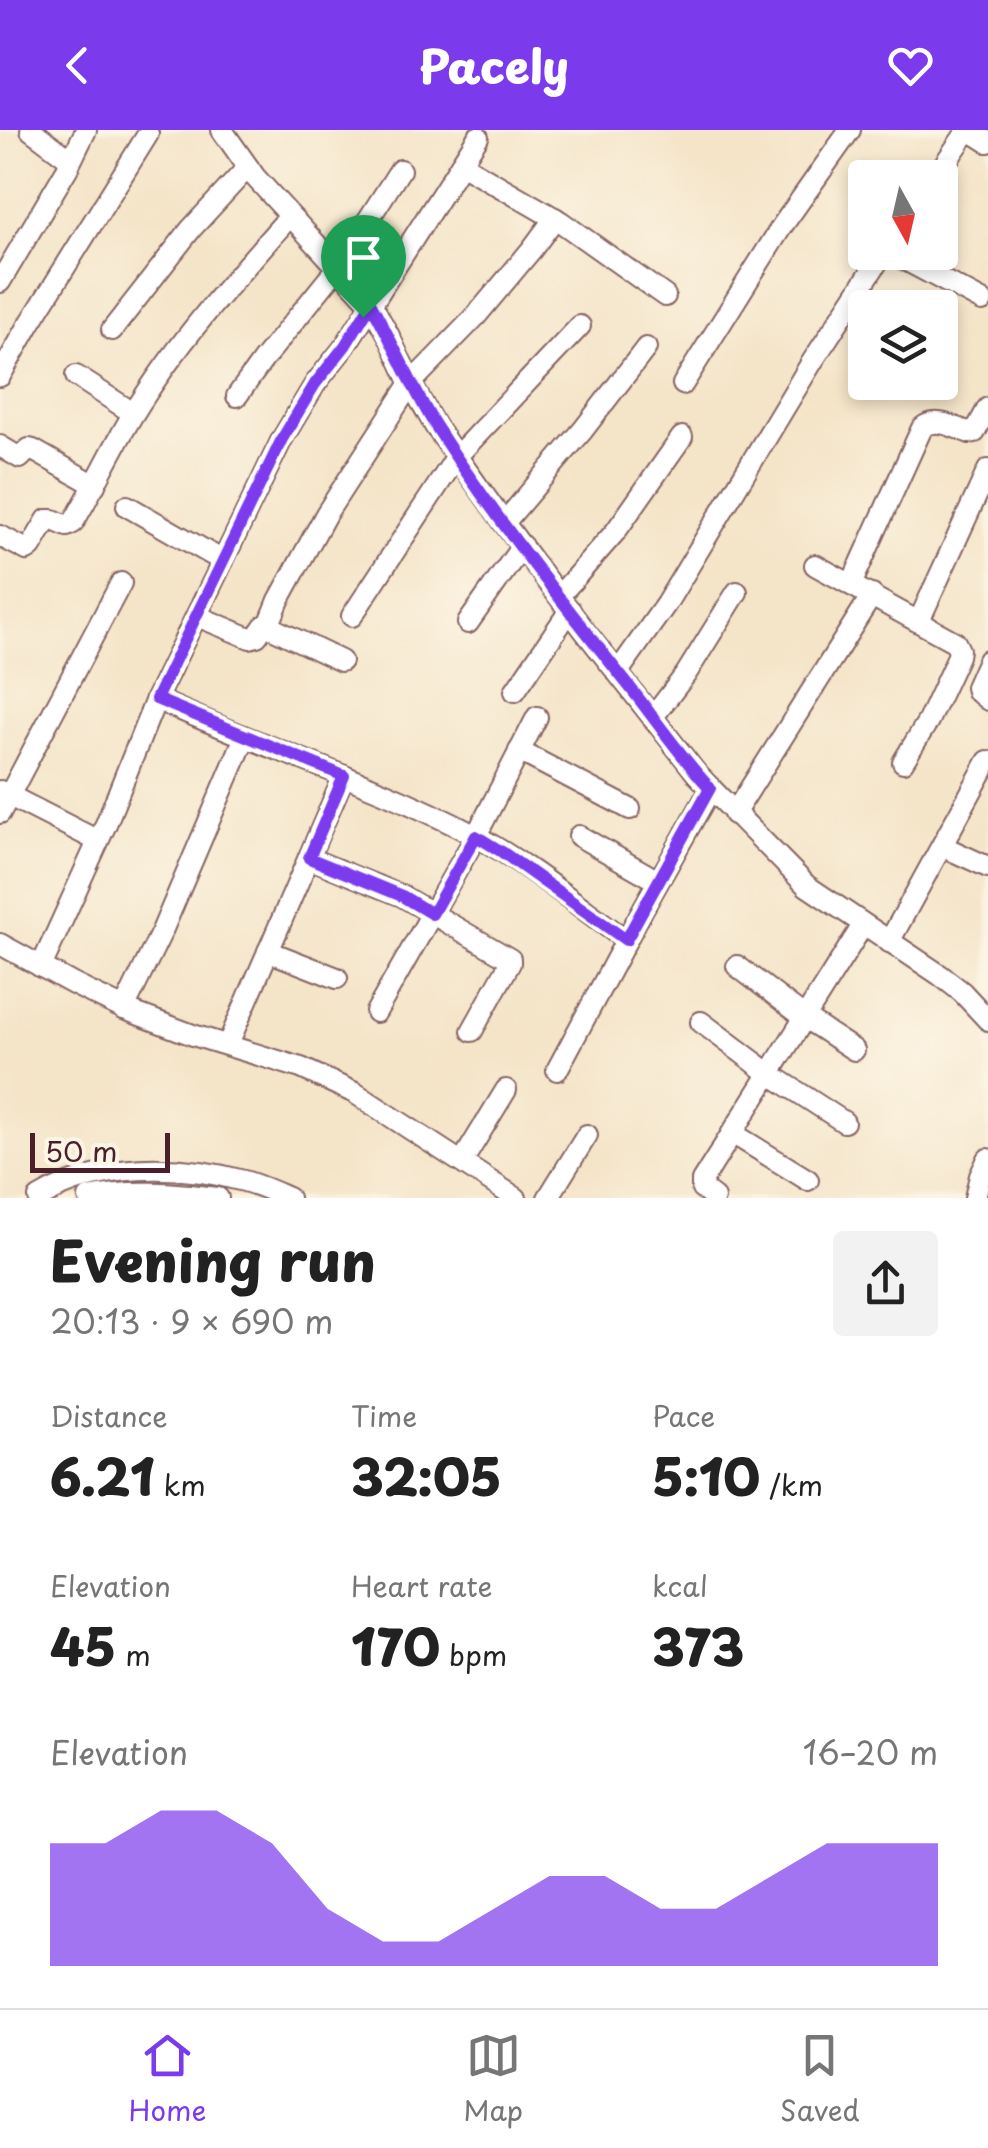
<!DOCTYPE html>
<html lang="en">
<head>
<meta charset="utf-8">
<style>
  :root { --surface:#fff; --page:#f2f2f2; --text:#222; --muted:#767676; --line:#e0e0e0; --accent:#7c3aed }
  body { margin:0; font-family:"Playpen Sans",sans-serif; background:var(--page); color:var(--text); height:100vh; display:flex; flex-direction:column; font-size:38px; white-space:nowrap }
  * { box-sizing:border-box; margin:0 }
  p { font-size:32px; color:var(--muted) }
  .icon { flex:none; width:55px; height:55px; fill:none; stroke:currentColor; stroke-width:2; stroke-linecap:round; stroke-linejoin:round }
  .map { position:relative; height:1068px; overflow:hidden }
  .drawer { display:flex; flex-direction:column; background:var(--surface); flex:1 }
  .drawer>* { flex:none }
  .needle { width:65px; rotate:172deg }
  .tools { position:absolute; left:848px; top:30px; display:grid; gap:20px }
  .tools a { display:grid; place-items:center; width:110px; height:110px; border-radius:10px; background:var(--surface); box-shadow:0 5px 15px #0003; font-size:50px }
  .scale { position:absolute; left:30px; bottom:25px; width:140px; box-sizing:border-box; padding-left:10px; border:5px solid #4a1f2b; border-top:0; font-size:28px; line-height:35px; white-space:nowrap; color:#4a1f2b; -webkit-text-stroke:8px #fcf5e5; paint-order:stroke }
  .pin { position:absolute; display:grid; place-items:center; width:85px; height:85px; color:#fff; margin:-102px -42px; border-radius:50% 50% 50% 0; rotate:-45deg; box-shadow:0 0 10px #0007 }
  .pin .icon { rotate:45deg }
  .round { display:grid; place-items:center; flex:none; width:105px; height:105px; border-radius:10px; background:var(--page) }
  .head { display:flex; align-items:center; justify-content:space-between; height:170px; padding:0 50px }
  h1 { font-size:55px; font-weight:800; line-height:75px }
  .figures { display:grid; grid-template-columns:repeat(3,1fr); gap:15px; height:170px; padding:10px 50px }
  .figures div { display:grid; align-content:center }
  .figures b { font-size:50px; font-weight:800 }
  .figures small { font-size:28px; font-weight:400 }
  .figures p { font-size:28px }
  .chart { height:280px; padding:20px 50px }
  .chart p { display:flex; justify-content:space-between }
  .chart svg { width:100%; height:180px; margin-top:10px; fill:var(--accent); opacity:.7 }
  header { display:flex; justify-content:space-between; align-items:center; height:130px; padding:0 50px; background:var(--accent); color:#fff; font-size:45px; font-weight:800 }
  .tabs { display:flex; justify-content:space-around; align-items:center; height:140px; border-top:2px solid var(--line); background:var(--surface); font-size:28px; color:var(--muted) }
  .tabs a { display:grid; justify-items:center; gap:5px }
  .tabs .selected { color:var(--accent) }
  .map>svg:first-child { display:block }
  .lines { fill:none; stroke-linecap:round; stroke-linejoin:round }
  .minor-casing { stroke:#866462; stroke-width:24 }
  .minor { stroke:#fff; stroke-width:20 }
  .route-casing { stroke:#fff; stroke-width:20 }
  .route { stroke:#7c3aed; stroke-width:12 }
</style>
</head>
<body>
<header><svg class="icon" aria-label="back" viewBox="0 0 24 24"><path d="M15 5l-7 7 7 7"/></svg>Pacely<svg class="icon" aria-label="heart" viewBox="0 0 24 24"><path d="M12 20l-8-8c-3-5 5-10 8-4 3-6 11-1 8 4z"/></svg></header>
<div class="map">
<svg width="988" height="1068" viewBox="0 0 988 1068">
  <rect width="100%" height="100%" fill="#fcf5e5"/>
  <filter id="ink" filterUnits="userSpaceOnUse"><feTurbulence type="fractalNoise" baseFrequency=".01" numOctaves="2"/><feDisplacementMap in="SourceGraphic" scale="20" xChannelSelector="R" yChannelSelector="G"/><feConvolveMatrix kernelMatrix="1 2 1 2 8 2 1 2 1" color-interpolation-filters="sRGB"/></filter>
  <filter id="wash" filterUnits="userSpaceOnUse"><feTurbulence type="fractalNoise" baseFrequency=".0048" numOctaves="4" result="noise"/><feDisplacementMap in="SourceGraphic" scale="40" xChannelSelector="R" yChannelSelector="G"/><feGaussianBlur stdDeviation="2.25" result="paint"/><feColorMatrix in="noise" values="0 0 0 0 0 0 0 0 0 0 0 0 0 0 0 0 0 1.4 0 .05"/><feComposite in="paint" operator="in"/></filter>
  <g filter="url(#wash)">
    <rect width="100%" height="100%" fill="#f4e4c8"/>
  </g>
  <g filter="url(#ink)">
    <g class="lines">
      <g class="minor-casing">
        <g id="minor">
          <polyline points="31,0 71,30"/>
          <polyline points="222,0 255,47 371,174 389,206 409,250 435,296 504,393 584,500 697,644 807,756 940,845 962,862 988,890"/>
          <polyline points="969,0 988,12"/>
          <polyline points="461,34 561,92 665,166"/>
          <polyline points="935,48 968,0"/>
          <polyline points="890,122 982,171"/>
          <polyline points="0,152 67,39 86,0"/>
          <polyline points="112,200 191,99 248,37"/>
          <polyline points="0,246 29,195 148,4"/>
          <polyline points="76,246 133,283"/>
          <polyline points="683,254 782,96 850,0"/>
          <polyline points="237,266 263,230 338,137 400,40"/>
          <polyline points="0,316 20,328 29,319 33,320 95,355"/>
          <polyline points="127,376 223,431"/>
          <polyline points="504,393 583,300 646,218"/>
          <path d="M 0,406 L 27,420 L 31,417 L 47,390 L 53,390 L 67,396 L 73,393 C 94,358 111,321 132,286 C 176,214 233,150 289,87"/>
          <polyline points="815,435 955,512 959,520 958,526 928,591 903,632"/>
          <path d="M 851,455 L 922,298 C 936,286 955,298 970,303 L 975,302 L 988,278"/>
          <polyline points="559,466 616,401 682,307"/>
          <polyline points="197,486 250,508 257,506 264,496 268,496 341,531"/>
          <polyline points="352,486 457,326 580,196"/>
          <polyline points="919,491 988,340"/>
          <polyline points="468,493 522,416"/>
          <polyline points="268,497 279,470 326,384 411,253 476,186 532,119 555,88"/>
          <polyline points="988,530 976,557 977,561 988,570"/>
          <polyline points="618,542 666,474 812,232 884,122"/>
          <polyline points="515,561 570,480"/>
          <path d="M 156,569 C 261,617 372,651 474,705 C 528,734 577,775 626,810"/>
          <polyline points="653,587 686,544 737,462"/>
          <polyline points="519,621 630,679"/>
          <polyline points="0,661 98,711"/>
          <polyline points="0,683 121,453"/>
          <polyline points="734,684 872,465"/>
          <polyline points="579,706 658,751"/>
          <polyline points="942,716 988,737"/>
          <polyline points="309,728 402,766 510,829 510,833 472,901"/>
          <polyline points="889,812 988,631"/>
          <polyline points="0,814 73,854 124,879 193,905 301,938 355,963 516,1068"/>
          <polyline points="268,821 337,848"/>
          <polyline points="737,836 805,888 854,920"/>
          <polyline points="41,837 106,694 156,569 282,309 315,254 345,216 478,7"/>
          <polyline points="124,879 162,801 245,607"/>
          <polyline points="376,882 476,706 537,587"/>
          <polyline points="701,892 770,944 844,992"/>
          <polyline points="228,914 344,646"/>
          <polyline points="557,940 643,779 711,658"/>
          <polyline points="732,1003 808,1050"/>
          <polyline points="462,1032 506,960"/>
          <path d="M 39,1068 C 100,1032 177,1033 244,1051 C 259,1055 274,1062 288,1068"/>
          <path d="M 89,1068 C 131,1059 176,1063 218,1068"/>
          <polyline points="548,1068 587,1005"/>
          <polyline points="714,1068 702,1059 702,1051 863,795"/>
          <polyline points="975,1068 980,1046 988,1029"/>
        </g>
      </g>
      <use href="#minor" class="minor"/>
    </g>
  </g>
  <g class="lines" filter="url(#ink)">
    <g class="route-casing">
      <path id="route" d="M 371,174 C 394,214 411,256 435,295 C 491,383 561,470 625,551 C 654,587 679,625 710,658 L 626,810 L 502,722 L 476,706 L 432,784 L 402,766 L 309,728 L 344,646 L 156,569 L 282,309 L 315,254 L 345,216 Z"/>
    </g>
    <use href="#route" class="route"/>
  </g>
</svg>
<div class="tools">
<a><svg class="needle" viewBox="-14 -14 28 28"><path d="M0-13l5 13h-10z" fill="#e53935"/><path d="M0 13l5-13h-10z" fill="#767676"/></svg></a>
<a><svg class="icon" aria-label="layers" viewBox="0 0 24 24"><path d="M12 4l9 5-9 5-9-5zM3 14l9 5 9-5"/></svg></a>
</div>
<div class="scale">50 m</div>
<div class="pin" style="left:363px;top:187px;background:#1e9e55"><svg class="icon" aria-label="arrive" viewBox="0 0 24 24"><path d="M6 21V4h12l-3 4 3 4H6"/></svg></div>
</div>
<section class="drawer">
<div class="head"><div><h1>Evening run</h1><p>20:13 · 9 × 690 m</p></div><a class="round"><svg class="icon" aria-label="share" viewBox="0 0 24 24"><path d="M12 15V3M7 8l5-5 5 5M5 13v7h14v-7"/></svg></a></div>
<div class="figures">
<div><p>Distance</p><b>6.21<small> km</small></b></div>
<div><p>Time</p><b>32:05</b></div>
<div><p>Pace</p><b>5:10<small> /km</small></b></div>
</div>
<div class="figures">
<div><p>Elevation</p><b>45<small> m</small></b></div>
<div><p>Heart rate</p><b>170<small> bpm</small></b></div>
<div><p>kcal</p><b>373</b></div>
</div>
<div class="chart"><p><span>Elevation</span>16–20 m</p>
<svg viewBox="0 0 160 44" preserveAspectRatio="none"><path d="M0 44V14L10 14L20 6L30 6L40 14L50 30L60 38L70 38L80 30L90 22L100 22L110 30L120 30L130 22L140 14L150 14L160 14V44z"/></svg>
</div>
</section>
<nav class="tabs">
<a class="selected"><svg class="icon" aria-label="home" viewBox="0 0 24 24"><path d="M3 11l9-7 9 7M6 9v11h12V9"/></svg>Home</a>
<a><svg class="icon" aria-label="map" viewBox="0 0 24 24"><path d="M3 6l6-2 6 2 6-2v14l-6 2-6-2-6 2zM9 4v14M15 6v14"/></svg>Map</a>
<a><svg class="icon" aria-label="saved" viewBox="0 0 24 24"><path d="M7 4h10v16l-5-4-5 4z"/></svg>Saved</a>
</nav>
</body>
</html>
